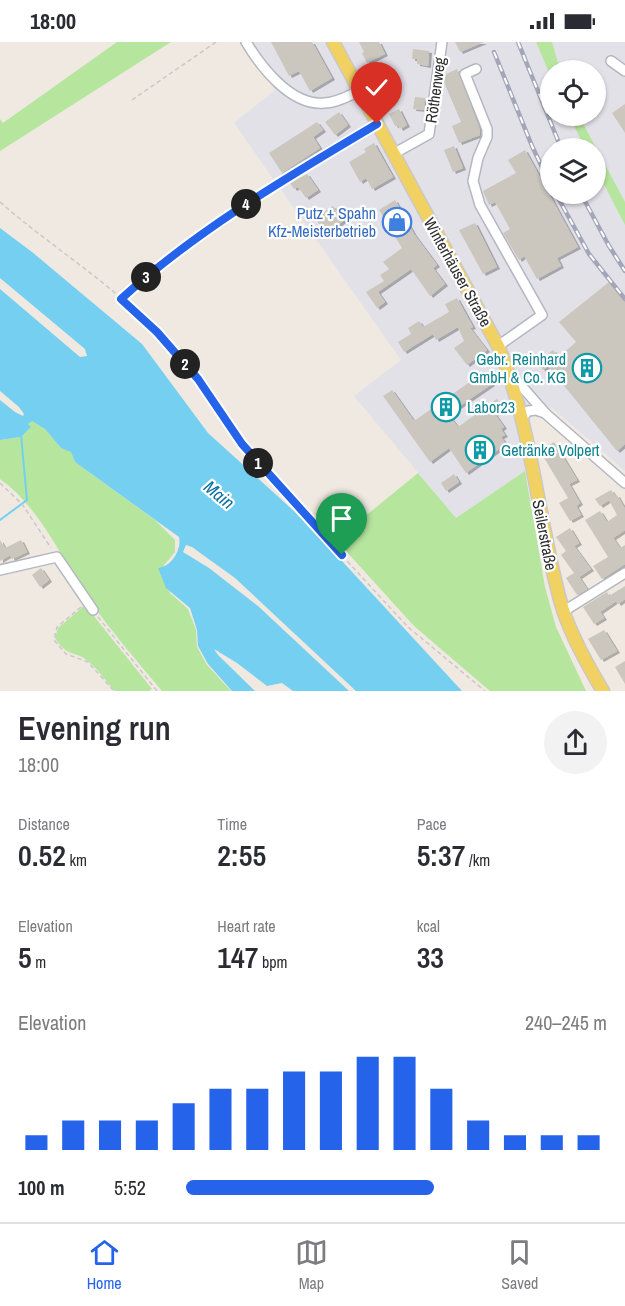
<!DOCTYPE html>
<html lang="en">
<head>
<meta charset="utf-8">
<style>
  :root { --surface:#fff; --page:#f2f2f3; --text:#2b2b33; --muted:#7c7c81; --line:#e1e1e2; --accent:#2563eb }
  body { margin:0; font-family:"Archivo Narrow",sans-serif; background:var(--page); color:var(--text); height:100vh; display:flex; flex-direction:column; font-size:22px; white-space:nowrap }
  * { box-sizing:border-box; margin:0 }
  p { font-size:20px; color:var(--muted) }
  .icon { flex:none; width:33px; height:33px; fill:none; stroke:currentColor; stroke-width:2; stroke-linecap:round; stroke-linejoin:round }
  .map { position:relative; height:649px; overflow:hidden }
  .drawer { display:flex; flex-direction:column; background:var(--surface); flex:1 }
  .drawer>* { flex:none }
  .controls { position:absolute; left:540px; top:18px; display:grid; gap:12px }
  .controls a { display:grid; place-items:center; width:66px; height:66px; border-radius:50%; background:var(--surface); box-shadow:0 2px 4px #0004; font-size:30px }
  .pin { position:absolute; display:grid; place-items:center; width:51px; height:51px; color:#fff; margin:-62px -26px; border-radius:50% 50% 50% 0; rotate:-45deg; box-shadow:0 0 6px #0007 }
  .pin .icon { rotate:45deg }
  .km { position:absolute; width:30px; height:30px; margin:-15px; border-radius:50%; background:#222; color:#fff; font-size:16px; line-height:30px; text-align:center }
  .round { display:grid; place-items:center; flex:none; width:63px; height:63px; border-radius:32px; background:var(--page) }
  .headline { display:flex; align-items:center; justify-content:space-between; height:102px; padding:0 18px }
  h1 { font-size:33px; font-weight:600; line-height:45px }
  .metrics { display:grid; grid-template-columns:repeat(3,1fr); gap:9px; height:102px; padding:6px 18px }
  .metrics div { display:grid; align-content:center }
  .metrics b { font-size:30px; font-weight:600 }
  .metrics small { font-size:16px; font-weight:400 }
  .metrics p { font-size:16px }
  .chart { height:168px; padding:12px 18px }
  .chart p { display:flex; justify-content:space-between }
  .chart svg { width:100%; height:108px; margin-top:6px; stroke:var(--accent); stroke-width:6 }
  ul { padding:0 18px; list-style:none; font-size:20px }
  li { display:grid; grid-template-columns:96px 72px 1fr; align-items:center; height:45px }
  li i { height:15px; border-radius:8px; background:var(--accent) }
  .status { display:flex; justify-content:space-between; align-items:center; height:42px; padding:0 30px; background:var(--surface); direction:ltr }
  .status svg { height:16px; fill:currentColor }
  .menu { display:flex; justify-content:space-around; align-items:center; height:84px; border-top:2px solid var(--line); background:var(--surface); font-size:16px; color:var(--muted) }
  .menu a { display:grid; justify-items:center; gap:3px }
  .menu .on { color:var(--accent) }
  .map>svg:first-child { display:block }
  .industrial { fill:#e3e1e8; fill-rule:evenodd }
  .green { fill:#b6e59e }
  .water { fill:#75cff0 }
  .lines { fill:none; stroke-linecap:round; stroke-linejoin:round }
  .stream { stroke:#75cff0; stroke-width:2 }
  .building { fill:#cbc7bf; filter:url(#shadow) }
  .minor-casing { stroke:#b4b7c1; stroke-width:12 }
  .major-casing { stroke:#c9c9c9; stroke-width:15 }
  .path { stroke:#c9c9c9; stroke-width:1.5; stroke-dasharray:4.5 3; stroke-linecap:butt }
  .minor { stroke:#fff; stroke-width:9 }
  .major { stroke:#f2d163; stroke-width:12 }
  .rail-casing { stroke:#a3a6b8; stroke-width:4.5 }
  .rail { stroke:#fff; stroke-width:2; stroke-dasharray:7; stroke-linecap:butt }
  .route-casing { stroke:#fff; stroke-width:12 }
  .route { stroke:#2563eb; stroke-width:8 }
  .labels { text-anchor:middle; stroke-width:4.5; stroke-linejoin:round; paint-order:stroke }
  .street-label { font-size:16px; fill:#2e2e2e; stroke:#fff }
  .shop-label { font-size:16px; fill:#366cbe; stroke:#fff; text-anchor:end }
  .culture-label { font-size:16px; fill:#0d838f; stroke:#fff; text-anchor:start }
  .water-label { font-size:18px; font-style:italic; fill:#0d6fa3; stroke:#fff }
</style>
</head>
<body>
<div class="status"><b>18:00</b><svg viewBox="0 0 49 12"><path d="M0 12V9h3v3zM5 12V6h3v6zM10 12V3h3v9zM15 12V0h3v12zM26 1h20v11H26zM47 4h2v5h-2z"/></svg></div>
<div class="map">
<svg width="625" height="649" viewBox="0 0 625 649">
  <defs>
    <filter id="shadow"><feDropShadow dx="3" dy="2" stdDeviation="0" flood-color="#0004"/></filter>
  </defs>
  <rect width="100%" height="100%" fill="#efe9e1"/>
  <path class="industrial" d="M 246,0 L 625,0 L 625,429 L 552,366 L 534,363 L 526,366 L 516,379 L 525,429 L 456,476 L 354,354 L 401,318 L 234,81 L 275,48 ZM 550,28 L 596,28 L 596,74 L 550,74 ZM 550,106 L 596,106 L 596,152 L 550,152 Z"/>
  <g class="green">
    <polygon points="117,0 171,0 0,109 0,77 3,81"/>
    <polygon points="536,0 552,0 560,28 550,28 550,33"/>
    <polygon points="569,74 579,74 625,160 625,183 596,127 596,106 585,106"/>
    <path d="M 31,378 L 45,387 L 61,406 L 71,409 L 75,420 L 155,478 L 175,498 L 175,510 L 164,523 L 165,541 L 170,551 L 188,567 L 196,588 L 197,605 L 207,623 L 231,649 L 162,649 C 137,619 112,590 90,559 C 62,518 41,466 0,437 L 0,398 L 21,395 L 30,386 L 28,382 Z"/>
    <polygon points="525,429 545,545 556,585 586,649 490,649 414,584 336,498 418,431 456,476"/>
    <path d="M 85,563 L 152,647 L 149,649 L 115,649 C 106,640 99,628 89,620 C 76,608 67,616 55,596 L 58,586 Z"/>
  </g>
  <path class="water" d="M 0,186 L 32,210 L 142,302 L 208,391 L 306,480 L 462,649 L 356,649 L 235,536 L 192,505 L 186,503 L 183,510 L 209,526 L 258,564 L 349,649 L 293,649 L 282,641 L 267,644 L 237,621 L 214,607 L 218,613 L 255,649 L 232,649 L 208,622 L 198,604 L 197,588 L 190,566 L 166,546 L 158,526 C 171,525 182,508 179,495 L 75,420 L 71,410 L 61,406 L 45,387 L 32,379 L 28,382 L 31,385 L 21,395 L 0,398 L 0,358 L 15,370 L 23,374 L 24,372 L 19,365 L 0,349 L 0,247 L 80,315 L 87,314 L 85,307 L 0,236 Z"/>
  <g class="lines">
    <polyline class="stream" points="0,478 27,458 21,393"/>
  </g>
  <g class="building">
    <polygon points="271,0 312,0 332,36 310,49 299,29 289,34"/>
    <polygon points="359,0 379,0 385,12 367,21 362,11 364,10"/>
    <polygon points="455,0 484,0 460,10"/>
    <polygon points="413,7 429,9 428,24 417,22 417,17 412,17"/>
    <polygon points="457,27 480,88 480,93 459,101 452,84 461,80 443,38 444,33"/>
    <polygon points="386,29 390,36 387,37 396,55 384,61 371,37"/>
    <polygon points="415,55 425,56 424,68 413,67"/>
    <polygon points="625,62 625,91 612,71"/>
    <polygon points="399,67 407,83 400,87 398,83 395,84 389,72"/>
    <polygon points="339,70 348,83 335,93 325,80"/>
    <polygon points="317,80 323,88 313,95 320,106 282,131 269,111"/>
    <polygon points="374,101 393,135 372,147 366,136 360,140 349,120 366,110 364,107"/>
    <polygon points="454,104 463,126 453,130 444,108"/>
    <polygon points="525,108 578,205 557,216 561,224 537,237 524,214 519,218 503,191 510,187 495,160 489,163 483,149 516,131 508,118"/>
    <polygon points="307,132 318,148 306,156 298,145 294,147 290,141"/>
    <polygon points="395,158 414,192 437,223 433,226 445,242 430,254 411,227 378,250 385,260 377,266 366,250 384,239 380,233 389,227 383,220 402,206 379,168"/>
    <polygon points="333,164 337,170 341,167 347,176 326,192 315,176"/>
    <polygon points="475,181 497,225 483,232 459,188"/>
    <polygon points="609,240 625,259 625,402 617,409 548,324 543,328 537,321 553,308 559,315 576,300 559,280"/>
    <polygon points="457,256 473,285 470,286 487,308 467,323 454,306 464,299 458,285 436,298 433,292 404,310 398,300 411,292 408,286 419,279 423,285 449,270 445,262"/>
    <polygon points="484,330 492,342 448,372 458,385 497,357 503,367 495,372 504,385 501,387 505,393 501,395 506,402 466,431 449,406 430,420 383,354 392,348 414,379"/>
    <polygon points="554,400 577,438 569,442 580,461 576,464 581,473 570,479 559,461 568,456 540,409"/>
    <polygon points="454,432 459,440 446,449 441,441"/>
    <polygon points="611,448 615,454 617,453 625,467 625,488 613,496 620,506 625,503 625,522 602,537 593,524 608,515 585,478 600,469 607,480 617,473 609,458 600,464 595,457"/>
    <polygon points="570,486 579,501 574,504 591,527 579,535 587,547 577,553 566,536 574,531 561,513 566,509 556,495"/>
    <polygon points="0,498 5,506 21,498 27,510 12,517 10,513 0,519"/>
    <polygon points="41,526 49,538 40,545 32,533"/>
    <polygon points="625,544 625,557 618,562 616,559 600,570 604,576 594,582 583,565 607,550 609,554"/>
    <polygon points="604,588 617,609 601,618 588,597"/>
    <polygon points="625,619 625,642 615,625"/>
  </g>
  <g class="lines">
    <g class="minor-casing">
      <g id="minor">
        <path d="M 246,0 C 261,25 291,64 324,61 C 336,61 348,54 359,49"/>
        <polyline points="611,19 625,29"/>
        <polyline points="476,27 465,32 487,87 487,95 478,116 473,139 480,163 542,273 498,304"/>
        <polyline points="393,112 429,92 442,0"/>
        <polyline points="286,136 377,82"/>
        <polyline points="510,331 546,372 625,441"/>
        <polyline points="522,376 528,369 536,368 545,371"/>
        <polyline points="0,528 57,515 93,568"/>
        <polyline points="564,569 625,531"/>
      </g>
    </g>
    <g class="major-casing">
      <path id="major" d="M 333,0 L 498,304 C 523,363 532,425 544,486 C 550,515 555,544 564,571 C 574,599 588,624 603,649"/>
    </g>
    <g class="path">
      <polyline points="132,58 216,0"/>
      <path d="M 0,160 C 50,204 114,243 158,291 C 198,334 227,384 264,429 L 408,585 L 485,649"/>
      <path d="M 122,257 C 171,212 224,177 279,140"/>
      <polyline points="0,441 22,462 51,506"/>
      <polyline points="81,565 57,585 54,598 66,612 88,620 114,649"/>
      <polyline points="98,575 157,649"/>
    </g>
    <use href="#minor" class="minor"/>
    <use href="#major" class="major"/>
    <g class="rail-casing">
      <g id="rail">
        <polyline points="518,0 561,106"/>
        <polyline points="494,10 532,104 550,142"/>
        <polyline points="556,152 589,212 625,257"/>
        <polyline points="581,152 609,204 625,229"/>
      </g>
    </g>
    <use href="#rail" class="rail"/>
  </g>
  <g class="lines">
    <g class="route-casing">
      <path id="route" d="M 342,513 L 242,402 L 198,337 L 157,290 L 121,257 C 198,187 288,135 377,82"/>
    </g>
    <use href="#route" class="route"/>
  </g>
  <defs>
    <g id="shop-ring" transform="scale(1.5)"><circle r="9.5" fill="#fff" stroke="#3f7fe0" stroke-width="1.5"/><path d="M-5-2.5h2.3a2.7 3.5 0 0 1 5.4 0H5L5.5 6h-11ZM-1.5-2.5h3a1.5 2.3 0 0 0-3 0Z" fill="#3f7fe0"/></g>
    <g id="building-ring" transform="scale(1.5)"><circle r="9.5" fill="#fff" stroke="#0f9aa8" stroke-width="1.5"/><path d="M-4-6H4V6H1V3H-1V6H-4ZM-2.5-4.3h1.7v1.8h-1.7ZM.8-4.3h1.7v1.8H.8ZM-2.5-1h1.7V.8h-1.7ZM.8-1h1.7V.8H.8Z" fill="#0f9aa8"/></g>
  </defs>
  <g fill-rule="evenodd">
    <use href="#shop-ring" x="397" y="180"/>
    <use href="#building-ring" x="587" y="326"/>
    <use href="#building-ring" x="446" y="365"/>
    <use href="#building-ring" x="480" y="408"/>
  </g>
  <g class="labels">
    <g class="street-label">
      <text transform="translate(435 48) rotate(-82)" y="6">Röthenweg</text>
      <text transform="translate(458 230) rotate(61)" y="6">Winterhäuser Straße</text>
      <text transform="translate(545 493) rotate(79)" y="6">Seilerstraße</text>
    </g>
    <g class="shop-label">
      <text x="376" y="177">Putz + Spahn<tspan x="376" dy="18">Kfz-Meisterbetrieb</tspan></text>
    </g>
    <g class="culture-label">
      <text x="566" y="323" text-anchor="end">Gebr. Reinhard<tspan x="566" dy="18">GmbH &amp; Co. KG</tspan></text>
      <text x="467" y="371">Labor23</text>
      <text x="501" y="414">Getränke Volpert</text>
    </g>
    <g class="water-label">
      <text transform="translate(219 453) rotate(40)" y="6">Main</text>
    </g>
  </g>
</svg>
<div class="controls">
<a><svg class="icon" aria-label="locate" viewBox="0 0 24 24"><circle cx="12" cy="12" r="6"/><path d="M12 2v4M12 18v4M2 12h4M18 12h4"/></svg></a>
<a><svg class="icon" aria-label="layers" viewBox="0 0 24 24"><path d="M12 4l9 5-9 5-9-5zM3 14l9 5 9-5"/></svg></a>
</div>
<div class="pin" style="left:342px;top:513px;background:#1e9e55"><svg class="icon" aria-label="arrive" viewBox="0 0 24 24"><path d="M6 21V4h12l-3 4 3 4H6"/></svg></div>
<div class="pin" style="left:377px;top:82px;background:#d93025"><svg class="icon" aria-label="check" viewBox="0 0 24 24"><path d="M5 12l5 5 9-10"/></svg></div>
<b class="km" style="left:258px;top:421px">1</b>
<b class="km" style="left:185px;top:322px">2</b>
<b class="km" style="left:146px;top:235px">3</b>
<b class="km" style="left:246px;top:162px">4</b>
</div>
<section class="drawer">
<div class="headline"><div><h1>Evening run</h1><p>18:00</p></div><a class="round"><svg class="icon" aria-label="share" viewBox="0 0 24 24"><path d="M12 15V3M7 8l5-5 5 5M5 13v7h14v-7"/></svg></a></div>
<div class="metrics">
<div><p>Distance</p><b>0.52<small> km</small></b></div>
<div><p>Time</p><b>2:55</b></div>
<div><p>Pace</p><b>5:37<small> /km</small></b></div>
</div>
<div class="metrics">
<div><p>Elevation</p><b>5<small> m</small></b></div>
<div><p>Heart rate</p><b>147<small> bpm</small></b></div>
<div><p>kcal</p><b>33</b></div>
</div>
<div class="chart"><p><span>Elevation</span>240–245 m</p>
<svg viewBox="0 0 160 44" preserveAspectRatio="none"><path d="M5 44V38M15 44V32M25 44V32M35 44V32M45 44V25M55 44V19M65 44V19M75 44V12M85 44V12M95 44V6M105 44V6M115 44V19M125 44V32M135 44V38M145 44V38M155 44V38"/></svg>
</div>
<ul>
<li><b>100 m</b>5:52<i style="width:59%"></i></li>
</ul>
</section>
<nav class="menu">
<a class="on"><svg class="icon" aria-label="home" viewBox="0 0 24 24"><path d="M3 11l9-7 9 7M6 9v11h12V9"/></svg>Home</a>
<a><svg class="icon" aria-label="map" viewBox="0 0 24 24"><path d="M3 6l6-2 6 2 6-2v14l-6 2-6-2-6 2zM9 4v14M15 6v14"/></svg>Map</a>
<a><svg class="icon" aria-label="saved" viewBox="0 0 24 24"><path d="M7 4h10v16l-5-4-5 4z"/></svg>Saved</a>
</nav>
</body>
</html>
